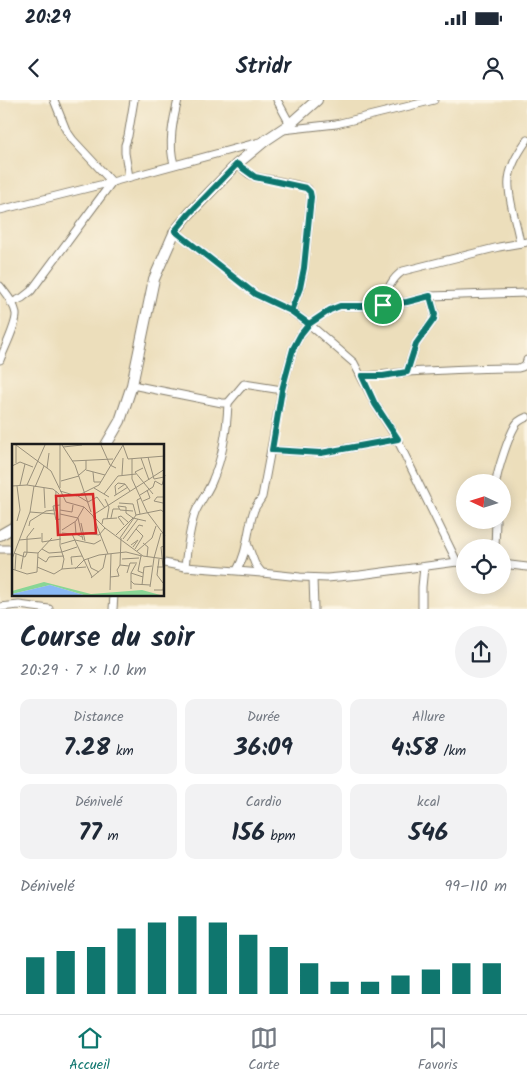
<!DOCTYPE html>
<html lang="fr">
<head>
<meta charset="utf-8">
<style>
  :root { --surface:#fff; --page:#f2f2f3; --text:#1f2937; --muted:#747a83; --line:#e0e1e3; --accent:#0f766e }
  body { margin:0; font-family:Kalam,sans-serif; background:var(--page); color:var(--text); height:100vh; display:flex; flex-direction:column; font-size:19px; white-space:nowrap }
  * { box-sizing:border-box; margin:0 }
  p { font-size:16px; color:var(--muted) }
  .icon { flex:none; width:28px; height:28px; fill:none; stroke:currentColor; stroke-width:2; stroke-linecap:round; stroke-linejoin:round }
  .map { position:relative; height:509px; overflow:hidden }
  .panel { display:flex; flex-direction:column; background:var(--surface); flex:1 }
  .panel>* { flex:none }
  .needle { width:32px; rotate:274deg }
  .tools { position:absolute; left:456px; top:374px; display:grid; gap:10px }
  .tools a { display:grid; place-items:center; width:55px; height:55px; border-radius:50%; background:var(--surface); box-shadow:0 2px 12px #0003; font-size:25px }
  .pin { position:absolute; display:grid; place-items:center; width:42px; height:42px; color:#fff; margin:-21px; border:2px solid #fff; border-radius:50%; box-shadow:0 1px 5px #0007 }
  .round { display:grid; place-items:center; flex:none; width:52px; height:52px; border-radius:26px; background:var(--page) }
  .headline { display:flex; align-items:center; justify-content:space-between; height:85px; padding:0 20px }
  h1 { font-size:28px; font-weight:600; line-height:38px }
  .metrics { display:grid; grid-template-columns:repeat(3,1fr); gap:8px; height:85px; padding:5px 20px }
  .metrics div { display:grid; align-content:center; border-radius:10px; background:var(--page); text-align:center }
  .metrics b { font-size:25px; font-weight:600 }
  .metrics small { font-size:14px; font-weight:400 }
  .metrics p { font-size:14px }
  .chart { height:140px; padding:10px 20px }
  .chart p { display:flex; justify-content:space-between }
  .chart svg { width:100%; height:90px; margin-top:5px; stroke:var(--accent); stroke-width:6 }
  .status { display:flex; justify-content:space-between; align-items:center; height:35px; padding:0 25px; background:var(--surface); direction:ltr }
  .status svg { height:14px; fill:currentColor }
  header { display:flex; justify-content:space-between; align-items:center; height:65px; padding:0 20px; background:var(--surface); font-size:22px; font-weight:600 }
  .tabs { display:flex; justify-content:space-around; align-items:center; height:70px; border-top:1px solid var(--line); background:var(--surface); font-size:14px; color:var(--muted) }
  .tabs a { display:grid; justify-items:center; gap:2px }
  .tabs .on { color:var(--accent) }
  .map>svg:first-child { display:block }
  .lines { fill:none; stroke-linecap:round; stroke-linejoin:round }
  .street-casing { stroke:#847d6c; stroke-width:9 }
  .secondary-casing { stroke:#847d6c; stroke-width:12 }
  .street { stroke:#fff; stroke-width:7 }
  .secondary { stroke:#fff; stroke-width:10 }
  .route-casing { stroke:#fff; stroke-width:10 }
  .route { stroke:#0f766e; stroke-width:6 }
  .inset-road { fill:none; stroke:#99907b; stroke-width:1 }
  .view { fill:#d62828; fill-opacity:0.15; stroke:#d62828; stroke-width:2.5 }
  .inset-edge { fill:none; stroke:#1c1c1c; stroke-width:2.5 }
</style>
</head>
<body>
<div class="status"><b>20:29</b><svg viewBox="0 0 49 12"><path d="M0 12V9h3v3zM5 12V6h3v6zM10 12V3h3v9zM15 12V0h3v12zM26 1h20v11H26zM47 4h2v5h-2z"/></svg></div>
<header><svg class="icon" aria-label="back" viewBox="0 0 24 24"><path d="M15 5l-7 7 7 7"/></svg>Stridr<svg class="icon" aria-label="person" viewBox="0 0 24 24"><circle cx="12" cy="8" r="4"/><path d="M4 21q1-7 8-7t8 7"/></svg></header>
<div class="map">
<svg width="527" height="509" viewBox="0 0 527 509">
  <rect width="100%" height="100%" fill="#fcf5e5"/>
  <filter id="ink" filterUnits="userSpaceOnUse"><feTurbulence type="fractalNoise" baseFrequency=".02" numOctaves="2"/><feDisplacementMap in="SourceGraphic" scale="10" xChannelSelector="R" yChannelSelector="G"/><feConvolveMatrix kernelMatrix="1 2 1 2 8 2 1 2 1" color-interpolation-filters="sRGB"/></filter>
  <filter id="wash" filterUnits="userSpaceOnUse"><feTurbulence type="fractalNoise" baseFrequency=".0096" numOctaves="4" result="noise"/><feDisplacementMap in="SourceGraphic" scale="20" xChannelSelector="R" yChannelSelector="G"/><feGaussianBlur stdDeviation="1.12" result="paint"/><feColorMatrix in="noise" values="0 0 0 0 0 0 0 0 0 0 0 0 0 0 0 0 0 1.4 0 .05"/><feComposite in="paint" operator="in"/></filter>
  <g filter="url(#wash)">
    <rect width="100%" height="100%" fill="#ecdebb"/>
  </g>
  <g filter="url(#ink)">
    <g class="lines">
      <g class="street-casing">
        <g id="street">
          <polyline points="277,0 290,24"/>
          <polyline points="283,30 336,24 434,0"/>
          <path d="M 174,64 C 168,44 173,20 178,0"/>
          <path d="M 237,64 L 249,74 L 255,77 C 265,79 302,84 308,89 C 310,92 310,94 311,97 L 304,168 L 300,188 L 291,211"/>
          <polyline points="129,77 125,53 125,45 128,36 134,0"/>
          <polyline points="0,110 112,82 263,41"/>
          <polyline points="175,131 255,194 291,211 309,224 354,263 375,304 397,339 457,462"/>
          <path d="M 520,143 C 517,124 510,106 509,88 C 507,70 518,53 527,40"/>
          <path d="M 0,186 C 6,194 15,204 16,214 C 17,224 4,249 0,260"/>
          <polyline points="11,203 22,198 31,191 112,82 73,40 66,30 54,0"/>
          <path d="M 383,205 C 385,192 392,178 403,171 L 499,147 L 527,142"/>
          <polyline points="407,272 416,244 434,219 435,213 430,196"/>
          <path d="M 362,276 C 377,276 393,273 408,272 C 445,270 482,268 518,268 C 523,267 526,266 527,260"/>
          <path d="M 132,285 L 222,303 L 228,303 C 227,328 223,356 213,379 C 209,391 200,401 195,413 C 189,430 187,449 185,467"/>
          <polyline points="228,303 244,284 282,290"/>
          <polyline points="272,350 321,353 397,339"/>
          <path d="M 496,382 C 498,369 508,338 515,326 C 517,322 522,319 527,317"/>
          <polyline points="247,443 255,464 262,473"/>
          <polyline points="495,448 496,420"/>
          <polyline points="0,449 14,449"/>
          <polyline points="164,463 185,467 262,473 300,477 327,478 360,475 457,462 465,463"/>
          <polyline points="502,464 527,467"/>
          <path d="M 237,470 C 248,452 247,430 254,410 C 256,405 260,401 262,397 L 282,290 L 293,249 L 301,234 L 309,224 L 330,210 L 340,206 L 372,206 L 407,202 L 430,196 L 527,193"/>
          <polyline points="313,478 314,509"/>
          <polyline points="0,507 19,505 49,509"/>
          <polyline points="113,509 114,495"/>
          <polyline points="422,509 422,487 424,467"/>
        </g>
      </g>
      <g class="secondary-casing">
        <g id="secondary">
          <polyline points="106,345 120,321 132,285 154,179 175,131 189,114 237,64 266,40 290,24 317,0"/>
          <polyline points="0,435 14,427"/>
        </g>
      </g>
      <use href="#street" class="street"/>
      <use href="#secondary" class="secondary"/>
    </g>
  </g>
  <g class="lines" filter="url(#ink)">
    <g class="route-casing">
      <polyline id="route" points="383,205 372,206 340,206 330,210 309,224 291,211 255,194 175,131 189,114 237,64 255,77 306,88 310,92 311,97 304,168 300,188 291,211 309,224 301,234 293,249 282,290 272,350 321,353 398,339 375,304 362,276 383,276 407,272 416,244 434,219 435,214 430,196 407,202 383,205"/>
    </g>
    <use href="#route" class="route"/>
  </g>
  <g transform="translate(12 344)">
    <rect width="152" height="152" fill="#ecdebb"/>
    <path d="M 32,138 L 79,150 L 130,146 L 152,152 L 75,152 L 38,141 L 0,150 L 0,147 Z" fill="#88d695"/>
    <path d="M 38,141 L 75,152 L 0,152 L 0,150 Z" fill="#89b8f4"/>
    <path class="inset-road" d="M 4,1 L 39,27 L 54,58 L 72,63 L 93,84 L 131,112 L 153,115M 4,1 L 4,19M 50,1 L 63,21 L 79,68M 89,1 L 98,21 L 104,24M 111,1 L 116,15 L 153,12M 51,3 L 70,1M 136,13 L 142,35 L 152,33M 129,14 L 137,36M 120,15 L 120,35 L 135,68 L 153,92M 60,17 L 101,15M 0,22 L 8,18 L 21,23M 35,24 L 37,9M 131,24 L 123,28 L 141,50M 74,26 L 93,31M 81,28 L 82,38 L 89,38M 67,31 L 74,25 L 74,16M 110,31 L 111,14M 49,37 L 67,32M 8,41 L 13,20M 15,41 L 33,1M 0,42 L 15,41 L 41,45 L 47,50M 23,43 L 32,22M 32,44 L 33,64M 48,44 L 48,1M 82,44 L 97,53M 106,45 L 113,40 L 118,47M 48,47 L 65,52 L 87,41 L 111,1M 92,50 L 106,32 L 124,30M 48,51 L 48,102 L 52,115 L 50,125M 104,51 L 103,42 L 106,39 L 113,40M 128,51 L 141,43 L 143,37 L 150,41 L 153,31M 66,52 L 76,58 L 85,53 L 93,64M 102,52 L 116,43M 93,55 L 97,63 L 95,75M 131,57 L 138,54 L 135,46M 107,59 L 121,60 L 124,71 L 108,94M 151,59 L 142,57 L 145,53 L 153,53M 106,62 L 114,63 L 114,69 L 121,74M 106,62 L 108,66 L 121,67M 48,66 L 60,68 L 61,61M 43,67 L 44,47M 18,68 L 43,70M 48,70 L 66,74 L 71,96M 128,70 L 125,56 L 129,54M 81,71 L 153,25M 124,71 L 149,66 L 153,69M 81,72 L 96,110M 99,74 L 101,65 L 107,65M 48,75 L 44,76 L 41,62 L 48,61M 5,77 L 8,66 L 5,42M 63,78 L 64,90 L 70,93M 69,79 L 73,97M 90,80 L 91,75 L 105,74M 112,81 L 106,73 L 109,72 L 116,78M 17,82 L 18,77 L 34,67 L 42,66M 50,86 L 64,77 L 72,63M 30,89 L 30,98 L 49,95M 50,89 L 60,90 L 80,133M 73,89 L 87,91 L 93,84M 104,91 L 121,74 L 134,77M 109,94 L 108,121 L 117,122M 111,95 L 126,75M 7,96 L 29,94M 115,97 L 127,81 L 131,82M 131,99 L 136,103 L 135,113M 49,100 L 63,96 L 82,100 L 89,96M 119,101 L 126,96 L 121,103M 30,105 L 37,109 L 50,108M 123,105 L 131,92 L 124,85M 125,107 L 140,94 L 144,82M 50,108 L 65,103M 2,109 L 13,113 L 15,109M 15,109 L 15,93 L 22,84M 129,112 L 126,127 L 131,129M 26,113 L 34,118 L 37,113 L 52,112M 142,114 L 149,89M 0,115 L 18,68 L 22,42M 76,115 L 79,124 L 87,128M 110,115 L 127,114M 147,115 L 145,131 L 151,139M 124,120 L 119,129 L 131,133M 60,121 L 59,113 L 70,112M 25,123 L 42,130M 145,123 L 151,123 L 149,103 L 153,102M 0,125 L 15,130 L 25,128 L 26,109 L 40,94M 9,125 L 12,108 L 26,109M 63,125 L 72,116 L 87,111 L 114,108 L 130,112M 3,126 L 4,110M 115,129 L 118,119 L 125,119M 42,130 L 50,125 L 74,123M 98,133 L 107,132 L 105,126 L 108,121M 79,134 L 91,124 L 94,110M 119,137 L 122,140 L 138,141M 130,141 L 132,123 L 140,122M 138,143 L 142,114M 119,145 L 119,129M 98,146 L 99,110M 142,146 L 151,146 L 152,139"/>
    <path class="view" d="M 81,50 L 84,89 L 46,91 L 44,52 Z"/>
    <rect width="152" height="152" class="inset-edge"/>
  </g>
</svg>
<div class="tools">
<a><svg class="needle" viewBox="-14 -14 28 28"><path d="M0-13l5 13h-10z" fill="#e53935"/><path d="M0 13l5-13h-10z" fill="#747a83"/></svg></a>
<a><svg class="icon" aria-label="locate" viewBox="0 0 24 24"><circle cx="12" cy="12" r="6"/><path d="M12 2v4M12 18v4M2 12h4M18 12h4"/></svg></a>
</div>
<div class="pin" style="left:383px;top:205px;background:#1e9e55"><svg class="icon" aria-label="arrive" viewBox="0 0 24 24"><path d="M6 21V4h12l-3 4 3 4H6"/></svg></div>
</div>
<section class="panel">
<div class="headline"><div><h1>Course du soir</h1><p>20:29 · 7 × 1.0 km</p></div><a class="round"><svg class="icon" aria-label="share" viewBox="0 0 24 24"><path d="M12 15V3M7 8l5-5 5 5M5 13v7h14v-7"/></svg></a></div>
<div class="metrics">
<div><p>Distance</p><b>7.28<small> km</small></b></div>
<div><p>Durée</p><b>36:09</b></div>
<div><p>Allure</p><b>4:58<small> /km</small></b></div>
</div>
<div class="metrics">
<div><p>Dénivelé</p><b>77<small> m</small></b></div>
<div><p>Cardio</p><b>156<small> bpm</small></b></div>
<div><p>kcal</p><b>546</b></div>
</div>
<div class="chart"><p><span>Dénivelé</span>99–110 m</p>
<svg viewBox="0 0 160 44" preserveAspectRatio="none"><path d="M5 44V26M15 44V23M25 44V21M35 44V12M45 44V9M55 44V6M65 44V9M75 44V15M85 44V21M95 44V29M105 44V38M115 44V38M125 44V35M135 44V32M145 44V29M155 44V29"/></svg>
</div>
</section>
<nav class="tabs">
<a class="on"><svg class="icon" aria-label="home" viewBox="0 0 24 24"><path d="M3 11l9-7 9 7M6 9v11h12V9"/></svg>Accueil</a>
<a><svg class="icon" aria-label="map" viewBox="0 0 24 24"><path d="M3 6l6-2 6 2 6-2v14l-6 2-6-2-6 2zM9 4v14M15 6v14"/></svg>Carte</a>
<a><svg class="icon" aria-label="saved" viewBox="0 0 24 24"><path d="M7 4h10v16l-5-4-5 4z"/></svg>Favoris</a>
</nav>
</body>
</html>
